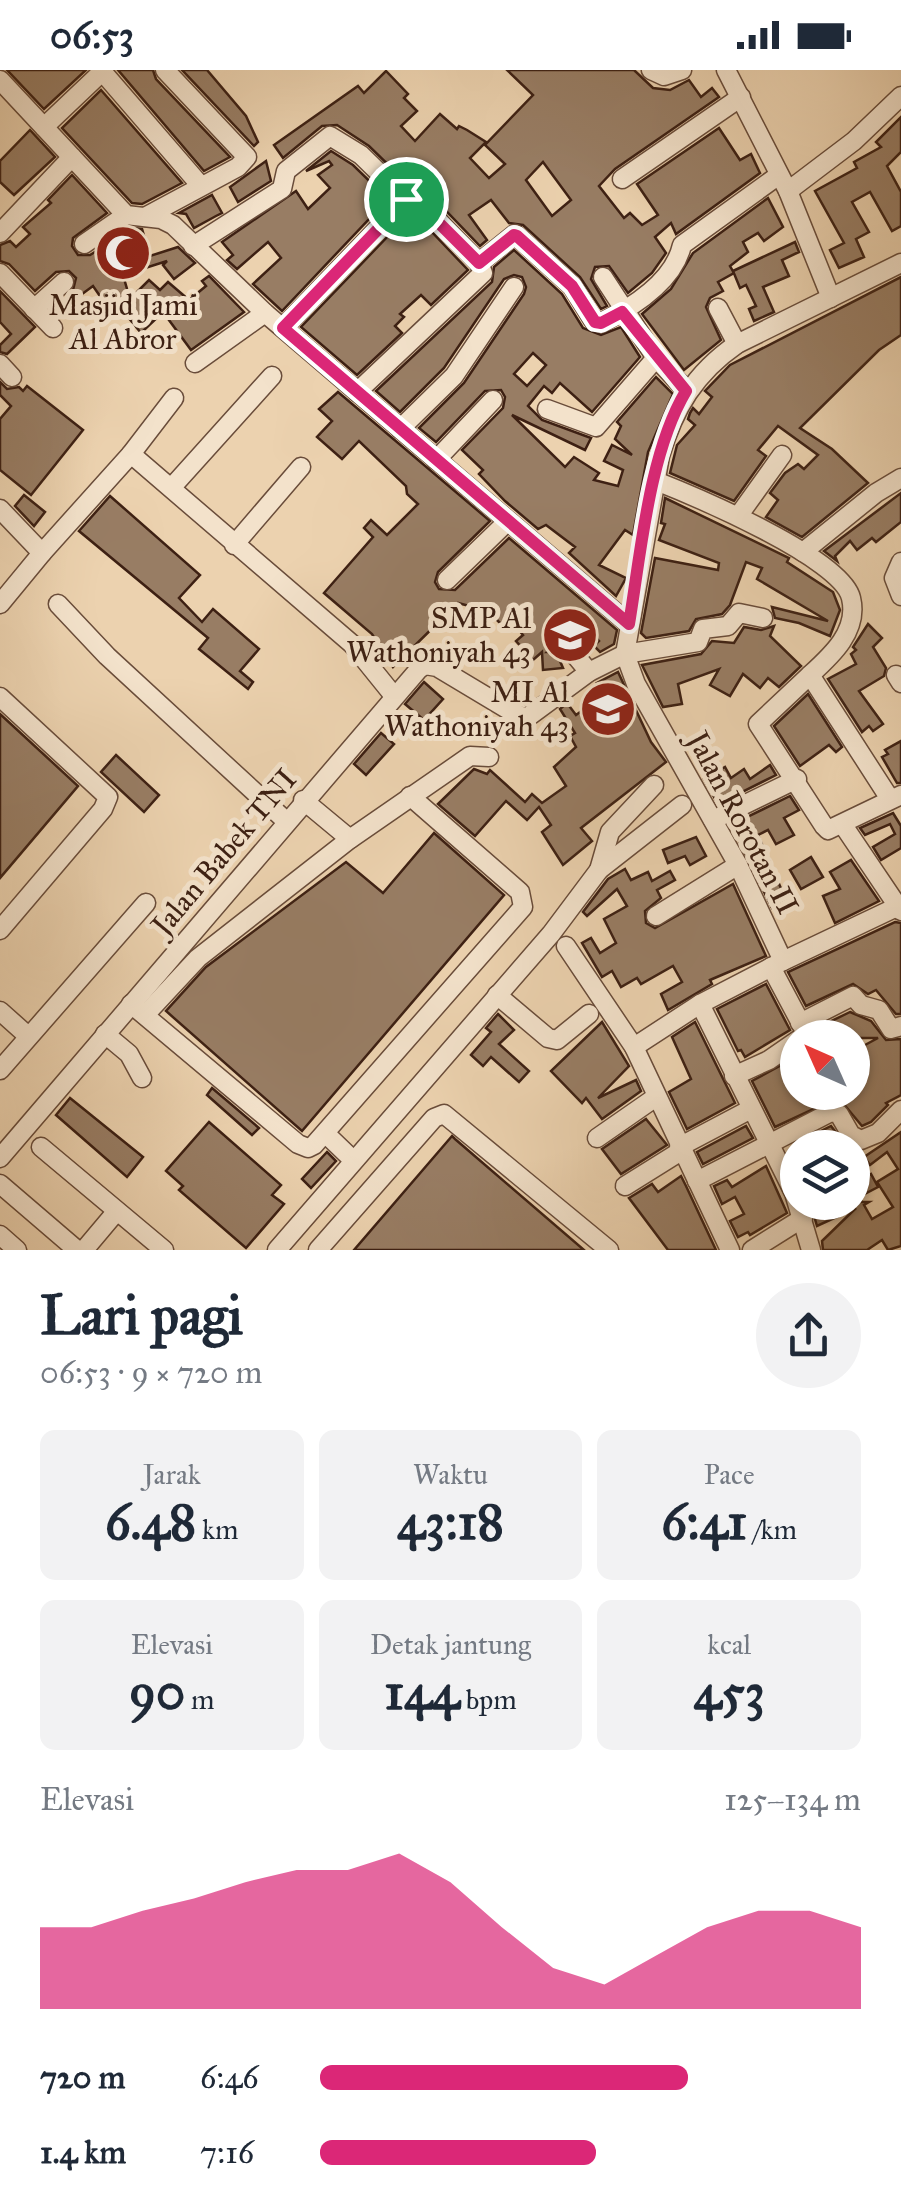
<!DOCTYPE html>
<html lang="id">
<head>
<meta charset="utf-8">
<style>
  :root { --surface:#fff; --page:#f2f2f3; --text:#1f2937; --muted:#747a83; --accent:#db2777 }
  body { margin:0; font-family:"IM FELL Great Primer",serif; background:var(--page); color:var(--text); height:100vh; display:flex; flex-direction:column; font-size:38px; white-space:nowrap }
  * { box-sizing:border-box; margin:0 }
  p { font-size:32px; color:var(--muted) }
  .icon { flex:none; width:55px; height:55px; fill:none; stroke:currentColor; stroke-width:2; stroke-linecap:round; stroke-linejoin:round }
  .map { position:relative; height:1180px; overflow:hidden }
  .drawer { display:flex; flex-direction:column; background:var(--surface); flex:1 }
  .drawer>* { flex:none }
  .needle { width:65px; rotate:315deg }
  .buttons { position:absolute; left:780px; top:950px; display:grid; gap:20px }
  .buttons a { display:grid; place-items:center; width:90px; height:90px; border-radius:50%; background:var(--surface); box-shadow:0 2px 8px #0004; font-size:50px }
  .pin { position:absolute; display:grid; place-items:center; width:85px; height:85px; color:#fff; margin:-42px; border:5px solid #fff; border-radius:50%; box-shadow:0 2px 10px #0007 }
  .round { display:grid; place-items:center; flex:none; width:105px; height:105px; border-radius:52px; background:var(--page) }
  .head { display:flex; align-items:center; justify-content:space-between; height:170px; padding:0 40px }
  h1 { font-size:55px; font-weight:800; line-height:75px }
  .stats { display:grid; grid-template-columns:repeat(3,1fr); gap:15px; height:170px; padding:10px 40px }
  .stats div { display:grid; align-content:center; border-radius:15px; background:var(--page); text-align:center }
  .stats b { font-size:50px; font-weight:800 }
  .stats small { font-size:28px; font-weight:400 }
  .stats p { font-size:28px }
  .chart { height:280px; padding:20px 40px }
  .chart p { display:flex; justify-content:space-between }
  .chart svg { width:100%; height:180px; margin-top:10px; fill:var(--accent); opacity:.7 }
  ul { padding:0 40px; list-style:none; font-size:32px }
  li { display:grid; grid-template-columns:160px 120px 1fr; align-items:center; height:75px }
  li i { height:25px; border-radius:12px; background:var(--accent) }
  .status { display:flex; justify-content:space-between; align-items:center; height:70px; padding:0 50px; background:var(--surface); direction:ltr }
  .status svg { height:28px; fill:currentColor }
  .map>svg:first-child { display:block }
  .building { fill:#987d64; stroke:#3d2013; stroke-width:2.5; fill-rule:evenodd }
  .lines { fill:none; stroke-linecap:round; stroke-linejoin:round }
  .minor-casing { stroke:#694c3a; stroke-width:21 }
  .minor { stroke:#f3e2cb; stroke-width:18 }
  .route-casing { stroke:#fff; stroke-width:20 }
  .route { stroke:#db2777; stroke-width:12 }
  .labels { text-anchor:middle; stroke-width:10; stroke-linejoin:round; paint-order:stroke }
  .poi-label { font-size:30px; fill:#3d2013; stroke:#f3e2cb; text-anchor:end }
  .street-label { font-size:30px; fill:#3d2013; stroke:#f3e2cb }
</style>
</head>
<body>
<div class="status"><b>06:53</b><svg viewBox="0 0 49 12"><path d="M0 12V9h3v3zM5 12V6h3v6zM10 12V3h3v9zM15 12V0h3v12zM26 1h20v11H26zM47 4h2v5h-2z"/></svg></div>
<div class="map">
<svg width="901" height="1180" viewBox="0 0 901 1180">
  <rect width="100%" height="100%" fill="#ecd2af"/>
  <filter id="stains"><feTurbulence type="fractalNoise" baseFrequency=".002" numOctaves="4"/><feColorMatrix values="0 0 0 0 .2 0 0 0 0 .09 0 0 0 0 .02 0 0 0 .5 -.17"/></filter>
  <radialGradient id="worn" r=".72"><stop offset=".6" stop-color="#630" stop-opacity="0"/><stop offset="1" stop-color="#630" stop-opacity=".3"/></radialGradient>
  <g class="building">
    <polygon points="7,0 86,0 44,39"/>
    <polygon points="118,0 153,0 156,9 230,87 204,101"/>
    <polygon points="182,0 207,0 246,46 258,72 254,76"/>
    <path d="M 507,0 L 634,0 L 653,18 L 670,20 L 689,10 L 701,27 L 712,18 L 719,27 L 615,99 L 599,116 L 624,148 L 630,143 L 642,155 L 658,145 L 637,114 L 719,58 L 740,90 L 751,84 L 760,103 L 676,164 L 671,153 L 655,167 L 666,183 L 652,203 L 628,223 L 609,196 L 595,197 L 591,209 L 607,236 L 601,239 L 580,207 L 523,155 L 509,153 L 491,130 L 469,145 L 487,170 L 480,176 L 423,117 L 408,114 L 369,76 L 337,55 L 322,56 L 283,88 L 274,75 L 358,16 L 364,23 L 386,1 L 408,24 L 404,28 L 417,41 L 401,56 L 415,71 L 440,44 L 457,59 L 459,56 L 467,60 L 486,72 L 470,88 L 489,108 L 505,94 L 485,75 L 533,25 ZM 543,92 L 571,130 L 552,146 L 526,110 Z"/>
    <polygon points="101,20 182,113 142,134 132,133 62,58"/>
    <polygon points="901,47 901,82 887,96 901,122 901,156 892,161 870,122 852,132 869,162 856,169 864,187 839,198 830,180 844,173 815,121 857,98 854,92 881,77 876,72"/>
    <polygon points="30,60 55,87 14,125 0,112 0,91"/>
    <polygon points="331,81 353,95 388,129 282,241 253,214 281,188 268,172 237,199 227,190 233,185 222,172 296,121 308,139 330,118 318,105 332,95 329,91 306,101"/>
    <polygon points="266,91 271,111 238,132 230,117"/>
    <polygon points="72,105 107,143 73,168 72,176 78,185 90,185 133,158 142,159 150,186 178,177 195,193 174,209 163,195 167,191 123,205 130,229 149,210 160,220 168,212 189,230 206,216 202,211 209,206 244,242 191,280 163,242 141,263 118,235 111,242 93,216 78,227 73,220 76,208 69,201 56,202 35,221 9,194 0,191 0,175 10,171 16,177 30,164 23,157 51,133 48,130"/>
    <polygon points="212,125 222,143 216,146 194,158 186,144 179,143"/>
    <polygon points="768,128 783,157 764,171 758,163 743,172 748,182 730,196 734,203 718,212 723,221 710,228 706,237 721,270 684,300 642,244 671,219 693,183"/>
    <polygon points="412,141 468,200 431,235 421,225 400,244 404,247 395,256 402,263 357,305 301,257"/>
    <polygon points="795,172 799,182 782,190 789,206 763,217 774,242 754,251 749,239 756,236 746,215 740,218 733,201"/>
    <path d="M 514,180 L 562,224 L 583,258 L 601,265 L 621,257 L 640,287 L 592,342 L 560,313 L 552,323 L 544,316 L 528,336 L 542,350 L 591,368 L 585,380 L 512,345 L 565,397 L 574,387 L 599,403 L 594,410 L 618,416 L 623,400 L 604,391 L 612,375 L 632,385 L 615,369 L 621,356 L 617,352 L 656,307 L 673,324 L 648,382 L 633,465 L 625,460 L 599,495 L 626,508 L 616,526 L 569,483 L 575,477 L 546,455 L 538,459 L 505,431 L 479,404 L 483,400 L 462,380 L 503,338 L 505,327 L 501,320 L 485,321 L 436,372 L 419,358 L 464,313 L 524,224 L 526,217 L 522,207 L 514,205 L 504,209 L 444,298 L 400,342 L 376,321 L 492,212 L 494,197 ZM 533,283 L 546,295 L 527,316 L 514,304 Z"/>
    <polygon points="901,207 901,265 879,280 800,358 832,379 868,413 802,467 766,447 778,430 770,423 785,403 798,394 804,399 818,385 778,356 758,380 766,386 734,431 670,403 677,375 695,355 688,349 690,343 693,338 699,344 712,327 705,321 730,295"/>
    <polygon points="0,221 35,257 7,284 0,282 0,275 11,264 0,252"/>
    <polygon points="0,312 7,319 19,317 23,321 27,316 83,360 31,425 0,400 0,349 11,336 0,325"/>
    <polygon points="338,322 490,451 438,502 435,512 439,519 455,520 509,468 617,560 614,574 600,582 594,576 599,571 578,549 569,559 558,556 550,563 552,577 547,582 556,582 563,598 543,600 542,582 533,590 516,571 523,565 511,551 504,557 488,541 458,533 393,597 372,564 324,523 373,467 364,458 371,450 387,465 418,434 407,424 406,416 359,371 342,389 317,367 332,351 319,339"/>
    <polygon points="901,423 901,452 876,472 872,468 857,480 850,471 835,486 837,491 824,481"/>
    <polygon points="24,425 45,442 34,456 15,436"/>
    <polygon points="110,426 200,505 179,528 202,552 213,539 259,579 240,601 253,612 248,619 199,579 208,568 79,461"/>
    <polygon points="665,428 789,488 787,492 833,522 840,540 830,566 799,553 775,548 772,537 828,551 757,509 762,498 746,492 730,535 722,544 696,549 689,561 646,568 641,563 655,488 718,500 719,493 659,470 665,454 661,453"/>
    <polygon points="868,554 882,568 873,577 886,598 884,606 859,621 883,654 873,661 869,656 862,662 828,609 856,594 851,584 856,580 853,577"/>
    <polygon points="774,556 770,566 801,596 779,617 768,608 760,618 743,604 730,626 710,615 719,599 678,614 682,634 663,637 642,595 701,584 712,571 734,573 744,557 761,560"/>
    <polygon points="618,602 651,672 666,692 581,758 592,771 563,795 542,762 551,755 539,737 527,750 506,731 475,766 438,734 474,699 487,704 490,700 525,732 532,724 542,733 566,716 554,697 576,677 570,666 575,663 560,639 567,633 576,645 605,624 597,613"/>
    <polygon points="424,612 443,629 424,650 405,634"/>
    <polygon points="808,624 842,677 836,682 829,675 800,696 774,656"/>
    <polygon points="0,644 78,716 0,808"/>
    <polygon points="381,663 394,674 366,705 354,694"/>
    <polygon points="901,671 901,713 897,713 882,687 888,684 885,680"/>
    <polygon points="116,685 159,725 144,742 101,702"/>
    <polygon points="770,695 776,705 718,734 704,709 725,697 731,708 744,699 750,709"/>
    <polygon points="790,726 799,740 784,748 794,765 776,774 768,760 758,765 786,830 772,838 740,773 745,771 735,753"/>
    <polygon points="893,743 901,756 901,778 881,790 873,777 895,764 890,754 865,765 860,758"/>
    <polygon points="434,763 504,825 302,1061 166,941 206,897 346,792 383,823"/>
    <polygon points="696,767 706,786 690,795 685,786 668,793 663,780"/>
    <polygon points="811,787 823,807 801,819 790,800"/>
    <polygon points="851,790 879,831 835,853 823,826 840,819 830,802"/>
    <polygon points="625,799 631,810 648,802 652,811 670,801 675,810 657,820 661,828 645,841 646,853 655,858 733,814 766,886 710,910 712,914 668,940 661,924 682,912 673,896 641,914 637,908 621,917 612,901 602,907 582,873 591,868 600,883 616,873 604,849 627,836 617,819 587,846 583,842 608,809"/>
    <polygon points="895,852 901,853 901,944 896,944 876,920 868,924 853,914 806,936 788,902"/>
    <polygon points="766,914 790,960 745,987 741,980 738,981 717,939"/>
    <polygon points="850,942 871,951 886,970 901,969 901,1025 886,1033 888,1035 871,1052 862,1056 842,1032 852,1026 852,982 878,968 816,968 817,958"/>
    <polygon points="498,944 514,960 499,974 529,1001 519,1012 491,987 483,996 471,985 491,962 486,958"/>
    <polygon points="602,952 629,996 598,1028 636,1010 641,1021 602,1049 586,1028 582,1033 551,1001"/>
    <polygon points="695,952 735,1033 687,1059 669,1022 691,1009 672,967"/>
    <polygon points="798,986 798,1022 829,1022 833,1030 775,1057 752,1011"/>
    <polygon points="212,1018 259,1058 252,1065 207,1025"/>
    <polygon points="70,1028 143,1087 127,1107 56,1045"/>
    <polygon points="646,1049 667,1075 621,1104 602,1079"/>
    <polygon points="209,1052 281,1115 272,1125 284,1134 246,1178 179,1120 183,1116 166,1101"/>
    <polygon points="746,1056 753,1068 703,1094 697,1082"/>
    <polygon points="831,1056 848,1078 807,1078 803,1070"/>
    <polygon points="901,1062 901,1176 888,1180 882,1170 867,1180 823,1180 822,1171 856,1138 817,1156 810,1132 852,1132 852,1115 871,1104 878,1117 859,1127 862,1132 869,1132 864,1135 872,1149 893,1137 877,1112 898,1099 887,1082 870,1095 864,1087"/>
    <polygon points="452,1066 455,1069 584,1180 354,1180"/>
    <polygon points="327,1082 336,1091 311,1118 302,1109"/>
    <polygon points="766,1096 787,1143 750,1165 748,1162 738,1167 730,1151 744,1144 735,1127 722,1134 714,1116 727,1110 732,1117"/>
    <polygon points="681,1106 686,1116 716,1180 668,1180 629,1128 652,1114 658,1122"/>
  </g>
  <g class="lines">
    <g class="minor-casing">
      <g id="minor">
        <polyline points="101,0 201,116"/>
        <polyline points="651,0 664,6 682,0"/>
        <polyline points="726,0 788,121 831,228"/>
        <polyline points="0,10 126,145 161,149 173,155 265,243 629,554"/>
        <polyline points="44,57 104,0"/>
        <polyline points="622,109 741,27"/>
        <polyline points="788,121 854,71 901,26"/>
        <polyline points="145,147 238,97 247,87 165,0"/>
        <polyline points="0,163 72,87"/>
        <polyline points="84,174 126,145"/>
        <polyline points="193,176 282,119 286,101 330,66 361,85 406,129"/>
        <path d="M 479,193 L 515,164 L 572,216 L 593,250 L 601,253 C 633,237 674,211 682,175 L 779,105"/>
        <polyline points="0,203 53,258"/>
        <polyline points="603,207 656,288 687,321"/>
        <polyline points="718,238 737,274"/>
        <polyline points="34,239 64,212"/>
        <polyline points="283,258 409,126 414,126 479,193 483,203 357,322"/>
        <polyline points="195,293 265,243"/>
        <polyline points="0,294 12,307"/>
        <polyline points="547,339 596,357 656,288"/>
        <polyline points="400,359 454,306 514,217"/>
        <polyline points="131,384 174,328"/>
        <polyline points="436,390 493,330"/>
        <path d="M 656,411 C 694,426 842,488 851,528 C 859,561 831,586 810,605 L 890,729"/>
        <polyline points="172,417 272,306"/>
        <polyline points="0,439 42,483 0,534"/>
        <polyline points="739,445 782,385"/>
        <polyline points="234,475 301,397"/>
        <polyline points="803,482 876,423 901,408"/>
        <polyline points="42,483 131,384 352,574 394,626"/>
        <polyline points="901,492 894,508 901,526"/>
        <polyline points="447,510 507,452"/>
        <polyline points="58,534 107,586 286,751"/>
        <polyline points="561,568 589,602"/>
        <polyline points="810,605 758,654 824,756 828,760 901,725"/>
        <polyline points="896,605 901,613"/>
        <polyline points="0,627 108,727 103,739 0,860"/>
        <polyline points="303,730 350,769"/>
        <polyline points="713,750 797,709"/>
        <polyline points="843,755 901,841"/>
        <polyline points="599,800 610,762 654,715"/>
        <polyline points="656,846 738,795"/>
        <polyline points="566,876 634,977 730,1180"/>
        <polyline points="783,891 901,835"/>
        <polyline points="771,897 805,961 801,968"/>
        <polyline points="497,925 548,968 557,970 589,944"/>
        <polyline points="131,934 298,1074 308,1078 314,1075 523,837 520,822 410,726"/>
        <polyline points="0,941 28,966"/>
        <polyline points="145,945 198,888 350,769 470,686 489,687"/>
        <polyline points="800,953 853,926 861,935 879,940 891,959 901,956"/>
        <polyline points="105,964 129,984 142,1008"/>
        <polyline points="634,977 700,934"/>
        <polyline points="0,1000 146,833"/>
        <polyline points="734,1006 769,990 798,970"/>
        <polyline points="326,1064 353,1090"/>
        <polyline points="597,1068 656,1027"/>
        <polyline points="41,1077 164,1180"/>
        <polyline points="679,1077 751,1039"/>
        <polyline points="0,1088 419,599 425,595 437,597 517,645 528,647 589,602 625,584 698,572 703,559 728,556 739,543 763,548"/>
        <polyline points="697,1111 831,1042 839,1044 851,1065 861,1070 878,1063 901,1040"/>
        <polyline points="0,1114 77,1180"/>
        <polyline points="625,1116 681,1081"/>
        <polyline points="0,1165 17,1180"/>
        <polyline points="84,1180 116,1142"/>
        <polyline points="277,1180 551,864 599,800 682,735"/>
        <polyline points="318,1180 434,1048 444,1044 609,1180"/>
        <polyline points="752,1180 803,1148"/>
        <path d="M 811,1180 L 794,1123 L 700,934 L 783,891 L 738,795 L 636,614 L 625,584 L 660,386 C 674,338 695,303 737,274 L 901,193"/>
      </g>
    </g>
    <use href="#minor" class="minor"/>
  </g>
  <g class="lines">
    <g class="route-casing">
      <path id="route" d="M 411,125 L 479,193 L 514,165 L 517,166 L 572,216 L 595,252 L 601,253 L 622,242 L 686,321 C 649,383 641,482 629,554 L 283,258 Z"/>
    </g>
    <use href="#route" class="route"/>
  </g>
  <defs>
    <g id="mosque-disc" transform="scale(2.875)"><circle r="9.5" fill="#8f2418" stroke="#f3e2cb"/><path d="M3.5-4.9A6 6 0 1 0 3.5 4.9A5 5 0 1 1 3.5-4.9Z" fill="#fff"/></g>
    <g id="school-disc" transform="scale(2.875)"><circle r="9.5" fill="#8f2418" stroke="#f3e2cb"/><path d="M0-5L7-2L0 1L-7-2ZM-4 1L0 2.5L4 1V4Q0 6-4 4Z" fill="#fff"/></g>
  </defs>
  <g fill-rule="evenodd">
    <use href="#mosque-disc" x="123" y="183"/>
    <use href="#school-disc" x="570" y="565"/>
    <use href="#school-disc" x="608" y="639"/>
  </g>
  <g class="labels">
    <g class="poi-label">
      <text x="123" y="245" text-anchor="middle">Masjid Jami<tspan x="123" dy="34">Al Abror</tspan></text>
      <text x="531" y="558">SMP Al<tspan x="531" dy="34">Wathoniyah 43</tspan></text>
      <text x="569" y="632">MI Al<tspan x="569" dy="34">Wathoniyah 43</tspan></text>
    </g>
    <g class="street-label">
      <text transform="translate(743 753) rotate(62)" y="10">Jalan Rorotan II</text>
      <text transform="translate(224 782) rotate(-50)" y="10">Jalan Babek TNI</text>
    </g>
  </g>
  <rect width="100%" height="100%" filter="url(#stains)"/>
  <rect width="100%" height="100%" fill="url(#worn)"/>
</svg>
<div class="buttons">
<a><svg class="needle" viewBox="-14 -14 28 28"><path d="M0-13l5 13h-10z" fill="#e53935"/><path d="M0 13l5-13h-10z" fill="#747a83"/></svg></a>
<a><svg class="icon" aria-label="layers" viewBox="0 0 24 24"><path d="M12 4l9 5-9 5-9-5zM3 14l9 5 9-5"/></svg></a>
</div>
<div class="pin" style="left:406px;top:129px;background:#1e9e55"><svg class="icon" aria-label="arrive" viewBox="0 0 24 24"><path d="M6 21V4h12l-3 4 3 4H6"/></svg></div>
</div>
<section class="drawer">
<div class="head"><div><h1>Lari pagi</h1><p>06:53 · 9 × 720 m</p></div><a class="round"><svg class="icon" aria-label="share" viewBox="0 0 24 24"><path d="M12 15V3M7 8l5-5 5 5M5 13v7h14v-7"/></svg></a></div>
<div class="stats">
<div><p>Jarak</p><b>6.48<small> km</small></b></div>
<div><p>Waktu</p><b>43:18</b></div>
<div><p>Pace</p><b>6:41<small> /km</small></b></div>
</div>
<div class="stats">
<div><p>Elevasi</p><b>90<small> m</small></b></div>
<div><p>Detak jantung</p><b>144<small> bpm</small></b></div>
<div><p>kcal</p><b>453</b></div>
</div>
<div class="chart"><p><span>Elevasi</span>125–134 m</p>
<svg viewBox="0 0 160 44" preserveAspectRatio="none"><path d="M0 44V24L10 24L20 20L30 17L40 13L50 10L60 10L70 6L80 13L90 24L100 34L110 38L120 31L130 24L140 20L150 20L160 24V44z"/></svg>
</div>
<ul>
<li><b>720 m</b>6:46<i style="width:68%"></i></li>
<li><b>1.4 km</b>7:16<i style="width:51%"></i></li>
</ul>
</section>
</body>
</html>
